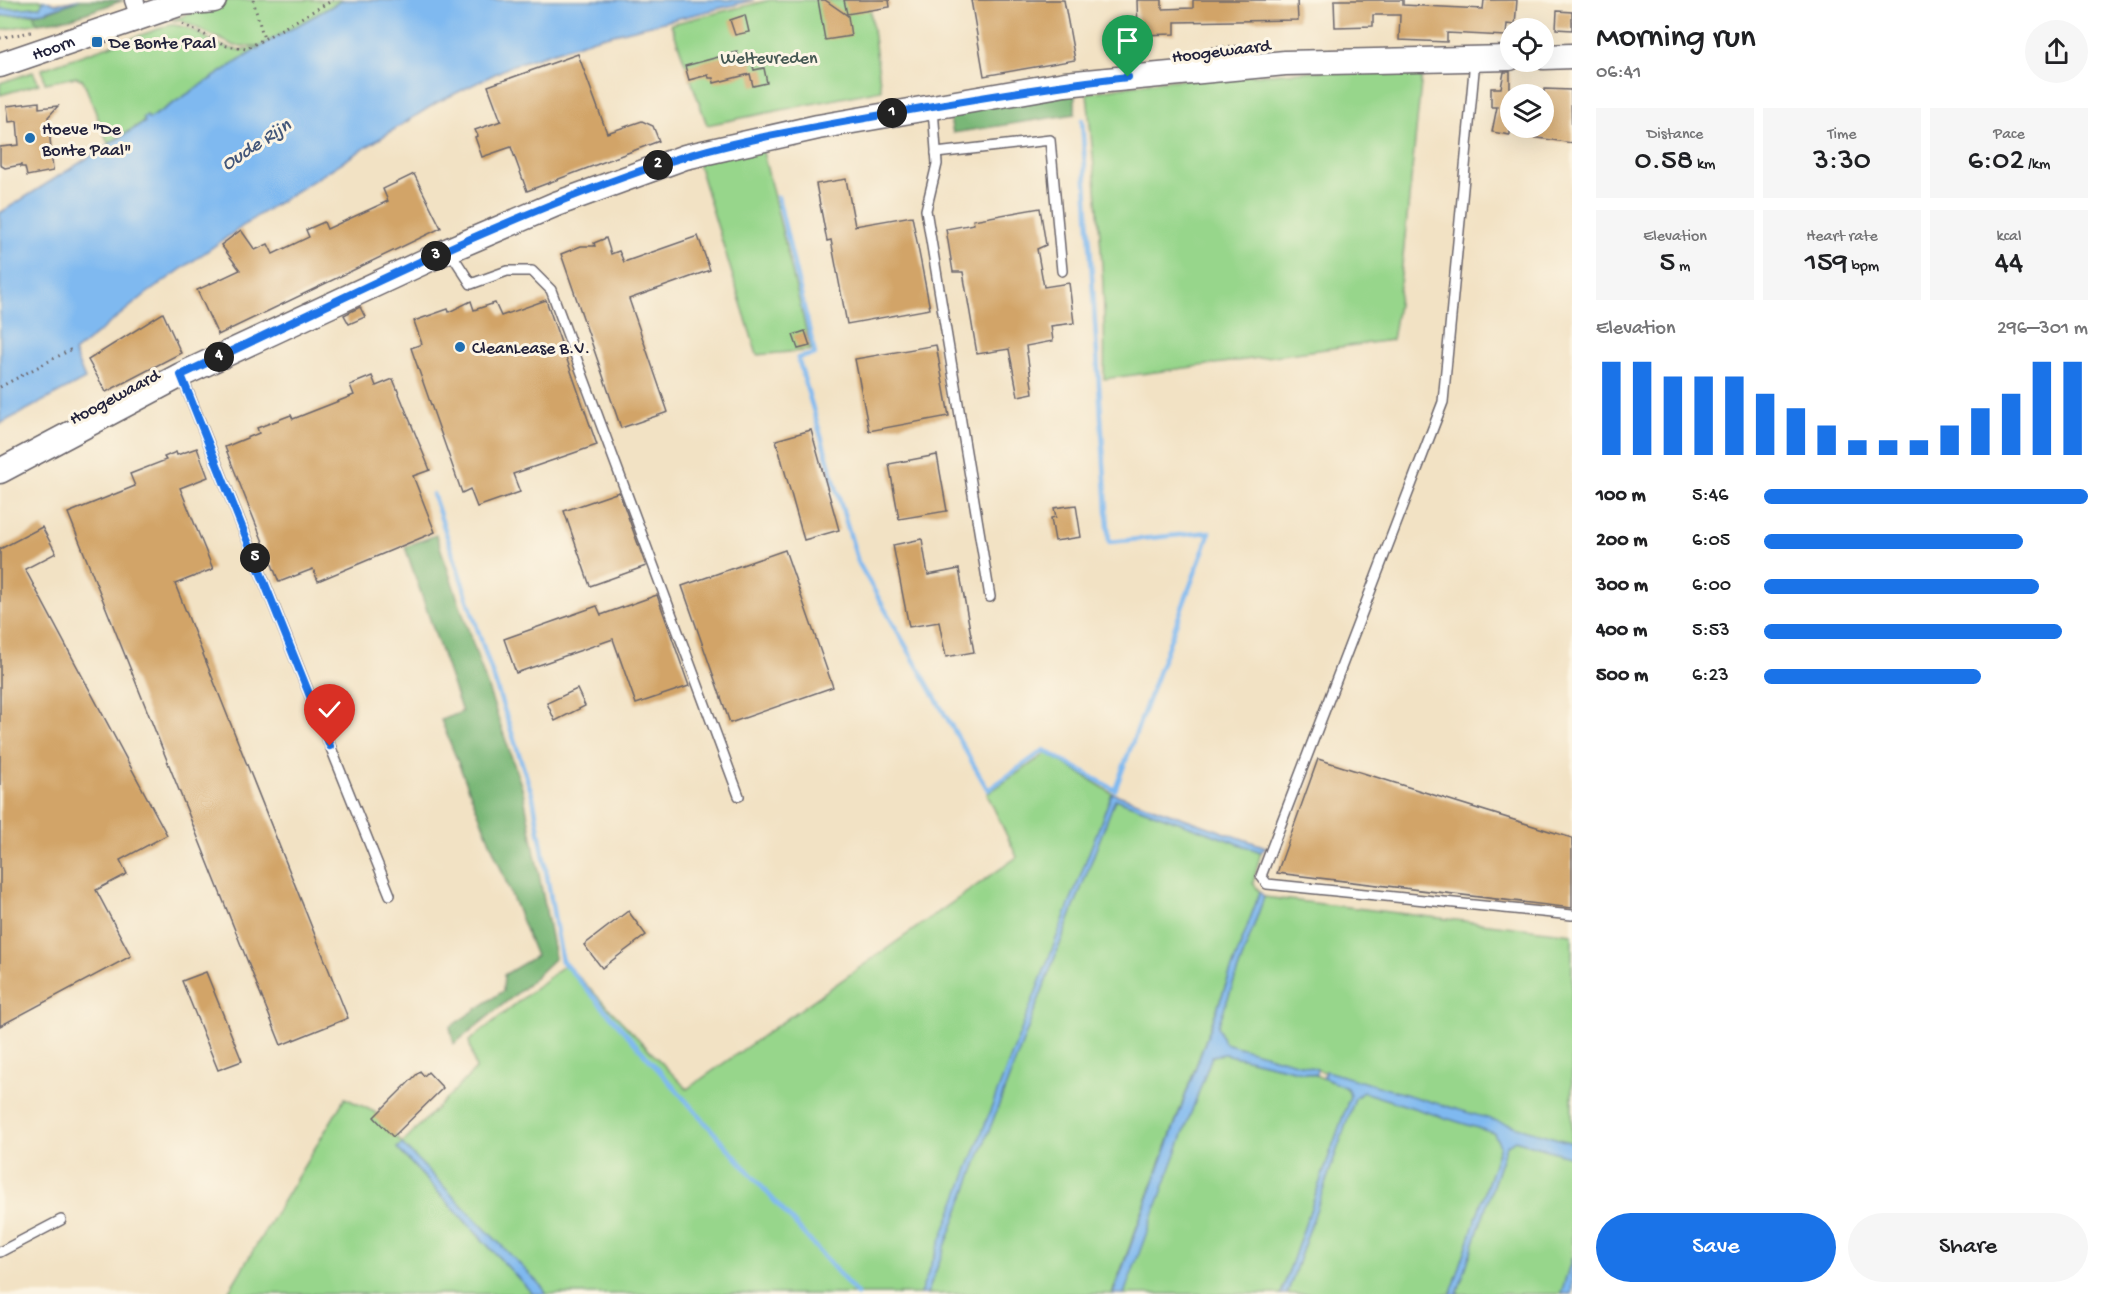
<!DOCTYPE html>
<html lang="en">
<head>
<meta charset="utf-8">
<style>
  :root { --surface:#fff; --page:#f6f6f6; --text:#202124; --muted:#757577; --accent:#1a73e8 }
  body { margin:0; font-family:"Gochi Hand",sans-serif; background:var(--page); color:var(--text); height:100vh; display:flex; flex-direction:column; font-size:22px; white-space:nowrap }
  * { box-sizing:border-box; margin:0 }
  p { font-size:20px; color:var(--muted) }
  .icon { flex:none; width:33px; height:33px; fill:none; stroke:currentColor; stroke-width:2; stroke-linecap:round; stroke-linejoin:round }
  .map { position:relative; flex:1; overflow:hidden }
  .details { display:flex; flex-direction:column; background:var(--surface); width:540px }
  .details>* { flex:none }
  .buttons { position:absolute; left:1500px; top:18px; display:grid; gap:12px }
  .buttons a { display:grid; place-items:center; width:54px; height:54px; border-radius:50%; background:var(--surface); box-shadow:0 6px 24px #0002; font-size:30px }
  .pin { position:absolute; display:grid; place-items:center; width:51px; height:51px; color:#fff; margin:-62px -26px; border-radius:50% 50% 50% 0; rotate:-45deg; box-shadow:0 0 6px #0007 }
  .pin .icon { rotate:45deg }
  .km { position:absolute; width:30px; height:30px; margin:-15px; border-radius:50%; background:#222; color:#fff; font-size:16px; line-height:30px; text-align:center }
  .round { display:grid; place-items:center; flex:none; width:63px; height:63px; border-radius:32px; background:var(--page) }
  .head { display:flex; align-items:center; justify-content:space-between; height:102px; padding:0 24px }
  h1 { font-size:33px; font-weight:600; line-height:45px }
  .stats { display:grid; grid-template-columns:repeat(3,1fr); gap:9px; height:102px; padding:6px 24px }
  .stats div { display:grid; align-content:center; border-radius:0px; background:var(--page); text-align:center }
  .stats b { font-size:30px; font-weight:600 }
  .stats small { font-size:16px; font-weight:400 }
  .stats p { font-size:16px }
  .chart { height:168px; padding:12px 24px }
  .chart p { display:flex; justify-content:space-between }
  .chart svg { width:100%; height:108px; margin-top:6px; stroke:var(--accent); stroke-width:6 }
  .action { display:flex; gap:12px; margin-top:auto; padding:12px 24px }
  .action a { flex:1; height:69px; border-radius:36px; background:var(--accent); color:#fff; font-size:24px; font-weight:600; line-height:69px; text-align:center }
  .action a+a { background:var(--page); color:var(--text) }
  ul { padding:0 24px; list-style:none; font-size:20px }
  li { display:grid; grid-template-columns:96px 72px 1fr; align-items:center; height:45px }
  li i { height:15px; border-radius:8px; background:var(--accent) }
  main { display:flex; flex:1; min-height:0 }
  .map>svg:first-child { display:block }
  .green { fill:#97d68b; stroke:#5c7c63; stroke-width:1.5 }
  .forest { fill:#79b777; stroke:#4e6c59; stroke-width:1.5 }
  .water { fill:#7fb9f0; stroke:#506e96; stroke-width:1.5 }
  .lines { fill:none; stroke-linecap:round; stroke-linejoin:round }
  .stream { stroke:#7fb9f0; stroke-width:4.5 }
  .building { fill:#d2a467 }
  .lane-casing { stroke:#6b656b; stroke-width:12 }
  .street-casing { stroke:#6b656b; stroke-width:21 }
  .secondary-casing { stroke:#6b656b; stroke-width:27 }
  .path { stroke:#6b656b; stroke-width:3; stroke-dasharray:1.5 4.5; stroke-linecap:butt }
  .lane { stroke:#fff; stroke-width:9 }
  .street { stroke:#fff; stroke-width:18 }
  .secondary { stroke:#fff; stroke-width:24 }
  .route-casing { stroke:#fff; stroke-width:12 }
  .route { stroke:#1a73e8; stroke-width:8 }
  .poi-dot { fill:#1f6fb2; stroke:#fcf5e5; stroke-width:2 }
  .labels { text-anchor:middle; stroke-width:6; stroke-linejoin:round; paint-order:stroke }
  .poi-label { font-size:18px; fill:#22223b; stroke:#fcf5e5; text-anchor:start }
  .street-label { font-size:18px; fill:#22223b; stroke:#fcf5e5 }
  .park-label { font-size:18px; fill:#455853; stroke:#fcf5e5 }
  .water-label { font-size:20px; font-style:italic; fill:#43577a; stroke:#fcf5e5 }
</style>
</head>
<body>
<main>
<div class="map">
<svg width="1572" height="1294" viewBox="0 0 1572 1294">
  <rect width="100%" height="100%" fill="#fcf5e5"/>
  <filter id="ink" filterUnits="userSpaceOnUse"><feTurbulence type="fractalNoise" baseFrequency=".0167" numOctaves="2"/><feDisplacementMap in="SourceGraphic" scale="12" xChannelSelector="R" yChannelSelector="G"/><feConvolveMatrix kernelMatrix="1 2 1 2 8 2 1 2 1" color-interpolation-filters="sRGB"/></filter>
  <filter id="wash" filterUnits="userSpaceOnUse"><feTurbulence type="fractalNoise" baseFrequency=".008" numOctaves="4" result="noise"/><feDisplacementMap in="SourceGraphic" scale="24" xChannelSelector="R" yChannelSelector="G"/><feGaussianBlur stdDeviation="1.35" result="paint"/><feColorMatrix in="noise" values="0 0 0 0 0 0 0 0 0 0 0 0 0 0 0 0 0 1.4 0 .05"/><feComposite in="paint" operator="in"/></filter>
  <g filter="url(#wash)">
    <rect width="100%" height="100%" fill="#f2e2c4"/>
    <g class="green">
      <polygon points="0,0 44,0 40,7 5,9 0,9"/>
      <path d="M 229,0 L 343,0 L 268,42 L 149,119 L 147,116 L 145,121 L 108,144 L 83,80 L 76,77 L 45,83 L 42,69 L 170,25 C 203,24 221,62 258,46 L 235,46 L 182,21 L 172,20 Z"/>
      <polygon points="770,0 869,0 881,90 707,125 671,24"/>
      <polygon points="34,14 39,23 0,30 0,16"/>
      <path d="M 1423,64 L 1398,304 L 1392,340 L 1104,379 C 1107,284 1096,188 1087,93 L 1159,81 Z"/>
      <polygon points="33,72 39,84 0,95 0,83"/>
      <polygon points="762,148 811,350 757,355 697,160"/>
      <polygon points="1047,753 1112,793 921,1294 546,1294 402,1144 397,1148 533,1294 227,1294 345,1098 375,1112 402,1143 476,1069 469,1041 566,964 687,1089 1017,857 987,794"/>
      <polygon points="1115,799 1261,852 1253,883 1260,892 1112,1294 927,1294"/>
      <polygon points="1264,897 1572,934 1572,1143 1224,1043 1218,1026"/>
      <polygon points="1225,1054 1315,1075 1347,1088 1350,1096 1281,1294 1123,1294 1212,1056"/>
      <polygon points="1363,1092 1494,1133 1500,1146 1451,1294 1287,1294 1355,1098"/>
      <polygon points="1515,1140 1572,1157 1572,1257 1561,1294 1457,1294 1506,1146"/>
    </g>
    <g class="forest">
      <polygon points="79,0 124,0 71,18 39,23 35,20 34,14 50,11"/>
      <polygon points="1075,94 1075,114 953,133 948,109"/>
      <polygon points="436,535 523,791 555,958 526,986 454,1044 450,1027 503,991 504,975 536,956 441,720 462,712 405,547"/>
    </g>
    <g class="water">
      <polygon points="44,0 55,4 79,0 44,12 0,16 0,9 40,7"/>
      <polygon points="343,0 754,0 597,38 513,65 436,103 257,216 146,294 74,352 85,379 0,424 0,213 145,122 143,118 147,116 149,119 268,42"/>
      <polygon points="1112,793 1266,847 1261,852 1115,799 927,1294 920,1294"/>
      <polygon points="1260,892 1264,897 1218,1026 1224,1043 1317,1069 1316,1075 1225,1054 1212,1056 1124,1294 1113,1294"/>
      <polygon points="1326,1071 1572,1143 1572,1157 1515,1140 1506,1146 1457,1294 1451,1294 1500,1146 1494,1133 1363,1092 1355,1098 1287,1294 1281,1294 1350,1096 1347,1088 1323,1078"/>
      <polygon points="402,1144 543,1288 546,1294 533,1294 397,1148"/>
      <polygon points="1572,1257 1572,1291 1571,1294 1561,1294"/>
    </g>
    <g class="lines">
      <g class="stream">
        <polyline points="778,197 815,354 798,358 858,562 988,790 1044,750 1115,790 1210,532 1109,542 1082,120"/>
        <polyline points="433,494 533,797 562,961 857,1294"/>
      </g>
    </g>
    <g id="blocks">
      <g class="building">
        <polygon points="818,0 825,0 848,16 851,36 825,40"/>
        <polygon points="844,0 889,0 890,7 847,14"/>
        <polygon points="971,0 1064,0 1075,60 984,76"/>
        <polygon points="1137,0 1162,0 1162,9 1193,8 1193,0 1297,0 1298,20 1175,22 1175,34 1138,35"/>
        <polygon points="1334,0 1403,0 1403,5 1483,9 1484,0 1517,0 1515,25 1507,24 1506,36 1447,33 1447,42 1399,40 1400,15 1373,15 1373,26 1335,27"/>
        <polygon points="1557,11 1572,12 1572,30 1556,29"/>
        <polygon points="745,15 749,32 735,35 730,20"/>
        <polygon points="737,52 740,60 751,58 754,70 764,68 767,83 753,86 750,74 714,83 713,78 709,78 708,75 689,80 685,66"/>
        <polygon points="578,54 607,133 642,121 653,126 659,141 527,191 511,147 482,157 475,137 478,136 475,130 501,121 488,86"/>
        <polygon points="1504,72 1510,72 1510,135 1492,132 1497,107 1491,107 1491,88 1501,88"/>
        <polygon points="1544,89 1571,90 1572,143 1517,135 1517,128 1544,128"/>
        <polygon points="39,102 39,108 58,106 48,117 53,171 27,176 25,167 21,167 21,165 5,168 0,165 0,147 19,145 17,121 9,122 7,106"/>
        <polygon points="414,174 441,228 218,335 197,290 240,270 221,245 241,230 255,250 268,244 273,254 309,237 306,230 324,222 327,229 388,201 383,189"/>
        <polygon points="846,179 855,226 912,216 930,309 847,324 831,240 827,241 816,184"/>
        <polygon points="1040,208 1046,245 1037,249 1044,287 1069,283 1074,323 1051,326 1053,341 1026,346 1033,393 1018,396 1009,349 977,354 963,272 953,272 946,229 974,224 973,220"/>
        <polygon points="698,236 710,270 629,299 668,412 621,428 561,254 581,246 595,246 594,243 606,238 611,254 619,251 624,262"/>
        <polygon points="546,300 597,445 513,474 520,492 477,507 470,489 462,493 411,348 422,344 414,321 448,309 449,312 471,301 474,310 495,303 501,316"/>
        <polygon points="360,307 365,317 349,324 344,315"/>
        <polygon points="163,313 181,353 106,392 88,360"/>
        <polygon points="805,331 810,346 798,349 793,335"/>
        <polygon points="936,345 949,416 869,431 855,359"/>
        <polygon points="372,376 376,386 393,379 430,470 413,476 435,532 318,581 313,569 279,582 225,447 259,433 257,428 291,415 293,419 354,395 350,385"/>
        <polygon points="811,430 839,530 804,540 776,440"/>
        <polygon points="197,448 208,477 180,488 213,569 175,584 348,1018 281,1045 68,513 135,486 130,474 166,460 164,457 176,452 177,455"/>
        <polygon points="937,455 947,511 899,519 889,464"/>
        <polygon points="619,492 646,566 590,586 564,511"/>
        <polygon points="1076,505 1081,537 1055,541 1051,518 1056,517 1054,508"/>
        <polygon points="42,527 56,553 25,569 167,835 120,860 127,874 96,890 131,956 0,1026 0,549"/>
        <polygon points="922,539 928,575 959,569 974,652 946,657 939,622 909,627 893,545"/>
        <polygon points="785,550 833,687 730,723 682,586"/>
        <polygon points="657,595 689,686 636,704 613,639 516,673 504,639 597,606 601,615"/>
        <polygon points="577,689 585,706 555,721 547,703"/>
        <polygon points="1318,759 1572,838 1572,908 1277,873"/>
        <polygon points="628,911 646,935 602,968 584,945"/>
        <polygon points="206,972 242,1061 218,1070 182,981"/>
        <polygon points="420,1071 424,1076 428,1072 443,1088 393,1137 374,1117"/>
      </g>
    </g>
  </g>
  <g filter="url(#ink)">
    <use href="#blocks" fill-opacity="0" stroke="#6b656b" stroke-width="1.5"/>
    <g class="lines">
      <g class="lane-casing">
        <g id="lane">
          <polyline points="1475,60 1443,402 1261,876 1267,884 1572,915"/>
          <polyline points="933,108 937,164 926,210 990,597"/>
          <polyline points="936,153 1050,140 1062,271"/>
          <polyline points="449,250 471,284 507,271 532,271 551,290 739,796"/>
          <polyline points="182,377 390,895"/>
          <polyline points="0,1252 61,1220"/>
        </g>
      </g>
      <g class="street-casing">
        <polyline id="street" points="134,0 140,17"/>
      </g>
      <g class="secondary-casing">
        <g id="secondary">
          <polyline points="1544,57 1572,56"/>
          <path id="s1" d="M 0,65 L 182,3 L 214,0"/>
          <polyline points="0,471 181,375 449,250 556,204 685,157 818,127 1065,84 1285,63 1510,58"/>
        </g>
      </g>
      <g class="path">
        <polyline points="253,0 264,39"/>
        <polyline points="183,24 227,46 246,49 333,0"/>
        <polyline points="0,38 31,32"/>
        <polyline points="1211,48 1255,44"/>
        <polyline points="0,387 70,350 73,352"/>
      </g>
      <use href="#lane" class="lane"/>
      <use href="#street" class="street"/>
      <use href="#secondary" class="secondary"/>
    </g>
  </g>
  <g class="lines" filter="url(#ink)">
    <g class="route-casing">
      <path id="route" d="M 330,746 L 181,375 C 339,301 498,218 664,163 C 728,142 798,130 865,118 C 953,102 1040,87 1128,77"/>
    </g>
    <use href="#route" class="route"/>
  </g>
  <g class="poi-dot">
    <rect x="91" y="36" width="12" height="12" rx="3"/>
    <circle cx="30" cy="138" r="6"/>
    <circle cx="460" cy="347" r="6"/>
  </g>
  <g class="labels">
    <g class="poi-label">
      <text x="109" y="48">De Bonte Paal</text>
      <text x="42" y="134">Hoeve "De<tspan x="42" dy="21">Bonte Paal"</tspan></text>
      <text x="472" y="353">CleanLease B.V.</text>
    </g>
    <g class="street-label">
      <text dy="6" stroke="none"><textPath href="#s1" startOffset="56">Hoorn</textPath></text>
      <text transform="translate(1221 50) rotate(-7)" y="6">Hoogewaard</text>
      <text transform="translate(114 396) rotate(-28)" y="6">Hoogewaard</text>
    </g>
    <g class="park-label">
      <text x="769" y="63">Weltevreden</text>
    </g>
    <g class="water-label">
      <text transform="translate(255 143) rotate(-33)" y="7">Oude Rijn</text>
    </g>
  </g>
</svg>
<div class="buttons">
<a><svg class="icon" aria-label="locate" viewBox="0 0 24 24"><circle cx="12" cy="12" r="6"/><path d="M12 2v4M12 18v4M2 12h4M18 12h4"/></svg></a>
<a><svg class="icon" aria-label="layers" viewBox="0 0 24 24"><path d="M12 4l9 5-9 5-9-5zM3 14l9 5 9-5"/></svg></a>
</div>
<div class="pin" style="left:1128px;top:77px;background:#1e9e55"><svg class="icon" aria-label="arrive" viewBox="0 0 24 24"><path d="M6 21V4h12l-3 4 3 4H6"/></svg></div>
<div class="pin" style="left:330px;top:746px;background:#d93025"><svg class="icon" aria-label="check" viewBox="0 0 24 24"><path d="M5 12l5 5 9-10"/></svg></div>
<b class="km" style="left:892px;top:113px">1</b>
<b class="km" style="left:658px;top:165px">2</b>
<b class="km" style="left:436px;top:256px">3</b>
<b class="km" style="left:219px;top:357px">4</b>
<b class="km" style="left:255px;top:558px">5</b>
</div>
<section class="details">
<div class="head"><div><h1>Morning run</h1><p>06:41</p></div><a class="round"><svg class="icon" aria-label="share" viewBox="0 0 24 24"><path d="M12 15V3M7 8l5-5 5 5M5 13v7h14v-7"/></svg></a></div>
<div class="stats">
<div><p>Distance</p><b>0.58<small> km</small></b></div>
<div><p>Time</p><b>3:30</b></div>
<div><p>Pace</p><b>6:02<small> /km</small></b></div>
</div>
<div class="stats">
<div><p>Elevation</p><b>5<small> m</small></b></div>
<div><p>Heart rate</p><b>159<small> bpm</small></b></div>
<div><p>kcal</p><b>44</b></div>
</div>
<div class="chart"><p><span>Elevation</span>296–301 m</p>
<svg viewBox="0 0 160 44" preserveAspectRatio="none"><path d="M5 44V6M15 44V6M25 44V12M35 44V12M45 44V12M55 44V19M65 44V25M75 44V32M85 44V38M95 44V38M105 44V38M115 44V32M125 44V25M135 44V19M145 44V6M155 44V6"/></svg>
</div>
<ul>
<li><b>100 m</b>5:46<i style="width:100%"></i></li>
<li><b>200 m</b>6:05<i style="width:80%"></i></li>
<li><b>300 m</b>6:00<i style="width:85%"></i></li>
<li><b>400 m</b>5:53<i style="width:92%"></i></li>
<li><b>500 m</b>6:23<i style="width:67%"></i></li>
</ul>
<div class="action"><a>Save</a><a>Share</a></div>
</section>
</main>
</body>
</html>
